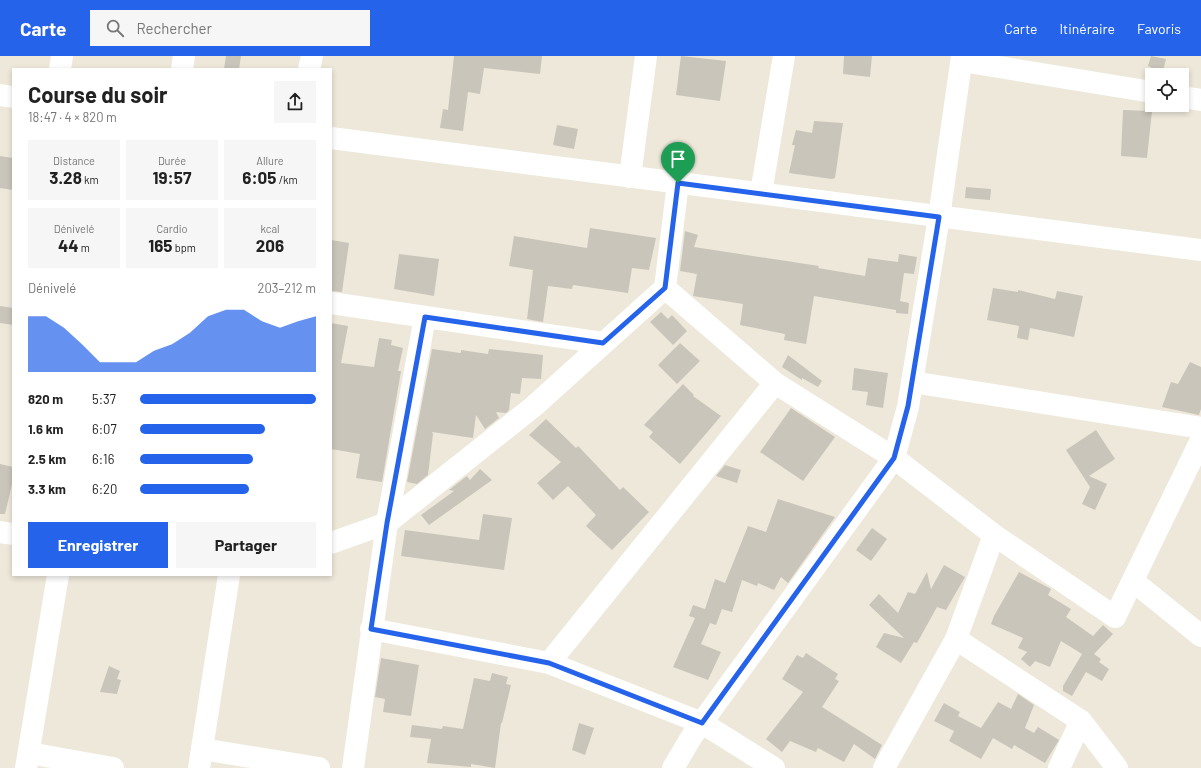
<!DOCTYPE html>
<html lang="fr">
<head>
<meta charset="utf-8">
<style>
  :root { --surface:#fff; --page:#f6f6f6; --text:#222; --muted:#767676; --accent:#2563eb }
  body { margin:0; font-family:Barlow,sans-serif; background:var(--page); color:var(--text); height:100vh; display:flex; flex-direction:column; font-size:15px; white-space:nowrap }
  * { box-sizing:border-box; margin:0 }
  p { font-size:13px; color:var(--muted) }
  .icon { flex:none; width:22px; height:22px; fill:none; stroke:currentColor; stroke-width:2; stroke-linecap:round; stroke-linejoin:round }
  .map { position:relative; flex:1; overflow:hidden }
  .panel { position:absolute; left:12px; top:12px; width:320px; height:508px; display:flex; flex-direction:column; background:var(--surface); border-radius:0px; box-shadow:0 2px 6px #0003 }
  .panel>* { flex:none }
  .controls { position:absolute; left:1145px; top:12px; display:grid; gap:8px }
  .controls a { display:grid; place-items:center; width:44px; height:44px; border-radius:0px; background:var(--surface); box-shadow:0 2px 6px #0003; font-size:20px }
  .pin { position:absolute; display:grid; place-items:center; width:34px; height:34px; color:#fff; margin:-41px -17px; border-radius:50% 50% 50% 0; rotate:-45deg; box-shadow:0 0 4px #0007 }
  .pin .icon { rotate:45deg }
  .round { display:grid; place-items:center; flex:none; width:42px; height:42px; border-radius:0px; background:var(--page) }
  .summary { display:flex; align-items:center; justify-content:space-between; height:68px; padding:0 16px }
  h1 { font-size:22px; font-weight:700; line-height:30px }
  .metrics { display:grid; grid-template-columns:repeat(3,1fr); gap:6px; height:68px; padding:4px 16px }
  .metrics div { display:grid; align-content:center; border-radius:0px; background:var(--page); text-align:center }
  .metrics b { font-size:17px; font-weight:700 }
  .metrics small { font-size:11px; font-weight:400 }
  .metrics p { font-size:11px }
  .chart { height:112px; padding:8px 16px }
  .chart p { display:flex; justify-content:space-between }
  .chart svg { width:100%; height:72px; margin-top:4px; fill:var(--accent); opacity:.7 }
  .action { display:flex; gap:8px; margin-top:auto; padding:8px 16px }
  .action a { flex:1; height:46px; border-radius:0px; background:var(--accent); color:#fff; font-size:16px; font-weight:700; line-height:46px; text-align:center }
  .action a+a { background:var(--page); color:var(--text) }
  ul { padding:0 16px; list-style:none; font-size:13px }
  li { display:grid; grid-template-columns:64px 48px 1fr; align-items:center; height:30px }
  li i { height:10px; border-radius:5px; background:var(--accent) }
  header { display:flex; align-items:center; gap:24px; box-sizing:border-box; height:56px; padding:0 20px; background:var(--accent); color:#fff }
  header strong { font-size:19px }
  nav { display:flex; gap:22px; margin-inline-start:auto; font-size:14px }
  .search { width:280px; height:36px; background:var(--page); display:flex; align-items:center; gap:10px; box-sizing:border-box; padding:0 14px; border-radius:0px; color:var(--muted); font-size:15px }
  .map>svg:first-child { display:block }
  .building { fill:#c9c5ba }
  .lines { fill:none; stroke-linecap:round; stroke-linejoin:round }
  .minor { stroke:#fff; stroke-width:22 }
  .route-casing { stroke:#fff; stroke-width:8 }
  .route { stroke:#2563eb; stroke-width:5 }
</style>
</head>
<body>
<header>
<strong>Carte</strong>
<div class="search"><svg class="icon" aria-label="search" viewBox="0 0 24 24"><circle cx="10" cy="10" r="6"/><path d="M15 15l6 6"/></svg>Rechercher</div>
<nav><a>Carte</a><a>Itinéraire</a><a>Favoris</a></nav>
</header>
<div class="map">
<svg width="1201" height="712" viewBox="0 0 1201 712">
  <rect width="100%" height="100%" fill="#eee8da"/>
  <g class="building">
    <polygon points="226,0 241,0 239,13 224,13"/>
    <polygon points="454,0 542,0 540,18 484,12 480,38 468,36 463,75 440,72 443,53 448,54"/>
    <polygon points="681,0 726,5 720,45 676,39"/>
    <polygon points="844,0 872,0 870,21 843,18"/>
    <polygon points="1151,0 1166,3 1162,19 1149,19 1151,11 1148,10"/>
    <polygon points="1123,54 1152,55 1147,102 1121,100"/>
    <polygon points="814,65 843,67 835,122 832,123 789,117 795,89 792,89 796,74 812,77"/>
    <polygon points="557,69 578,73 574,93 553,89"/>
    <polygon points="0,100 13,102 13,134 0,132"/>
    <polygon points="966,131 991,133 990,144 965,142"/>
    <polygon points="590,172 656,182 649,214 632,212 628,237 573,229 572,233 548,230 543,266 527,263 533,214 509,210 514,180 587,192"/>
    <polygon points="685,175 698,179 694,191 819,210 818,212 865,220 868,202 898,206 899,198 917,201 914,218 904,217 900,245 909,247 908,258 896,257 896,254 814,240 806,288 784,284 785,278 740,269 743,248 693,240 697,218 680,215"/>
    <polygon points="331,184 349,187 342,236 331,235"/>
    <polygon points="399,198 439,203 434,240 394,233"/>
    <polygon points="993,232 1018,236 1018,234 1055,243 1057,235 1083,240 1074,281 1030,272 1028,284 1017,282 1019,270 987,264"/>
    <polygon points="0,250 13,252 13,269 0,267"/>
    <polygon points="661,256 668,263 672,259 687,275 673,289 650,266"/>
    <polygon points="331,267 348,270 341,307 374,311 379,282 392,284 391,289 403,292 398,315 401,315 382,426 356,422 360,398 331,393"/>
    <polygon points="680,287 700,305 677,328 658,309"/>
    <polygon points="432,293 461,297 461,294 488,298 489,293 543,299 541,323 522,322 520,338 511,337 509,354 506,357 496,356 499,362 485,373 476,359 473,382 432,376 433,378 428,419 417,428 407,426"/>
    <polygon points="788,299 822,325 818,331 802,322 802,324 782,311"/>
    <polygon points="1190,306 1201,311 1201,353 1199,359 1162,351 1171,326 1178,328"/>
    <polygon points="854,312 888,317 883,352 866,349 868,336 852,334"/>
    <polygon points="683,328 694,339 693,340 721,360 680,408 649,381 653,376 644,369"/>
    <polygon points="791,352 835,381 803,425 760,396"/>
    <polygon points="546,363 576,392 578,390 620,434 623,431 649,456 612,494 586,470 596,459 568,430 553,444 537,427 561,406 529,379"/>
    <polygon points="1096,374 1115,403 1089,420 1107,428 1095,454 1082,448 1090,431 1066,394"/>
    <polygon points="0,408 13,411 13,424 5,458 0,458"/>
    <polygon points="725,409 741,414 737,427 716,420"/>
    <polygon points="480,413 492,424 429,469 421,459 454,435 449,434 467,420 470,424"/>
    <polygon points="778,443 835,461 788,527 781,521 774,534 758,527 757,530 742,524 732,556 722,553 716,569 710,567 701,588 721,596 708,624 673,611 695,562 689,560 693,549 705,553 715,523 725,527 748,470 766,476"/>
    <polygon points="483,458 512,462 504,514 401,500 405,474 479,484"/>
    <polygon points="872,472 887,483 871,505 856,494"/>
    <polygon points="944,509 965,521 946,554 937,551 917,587 914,586 901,607 876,591 884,577 904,582 869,549 879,538 898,557 908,536 915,538 927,516 931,533"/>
    <polygon points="1019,516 1051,533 1048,539 1071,553 1066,561 1093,580 1103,569 1113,578 1094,598 1101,603 1099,606 1109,613 1102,625 1086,616 1072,640 1063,635 1063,630 1082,598 1061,585 1050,611 1035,605 1030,611 1021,603 1027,596 1018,592 1023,582 991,568 994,560"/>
    <polygon points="806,597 838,618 835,623 839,625 822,651 882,689 875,703 854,688 844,706 818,692 816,696 790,685 782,696 766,683 803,636 782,623 797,599 803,602"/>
    <polygon points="381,602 419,609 411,660 383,656 385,643 375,641"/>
    <polygon points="109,610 120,615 117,623 121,624 117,638 100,636"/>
    <polygon points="492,617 508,621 506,628 511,629 502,667 501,667 495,712 471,708 471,711 427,707 431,683 410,681 412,669 442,673 443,670 463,673 474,622 490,625"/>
    <polygon points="1018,638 1034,649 1025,672 1034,677 1038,671 1059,684 1045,707 1014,689 1012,693 993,682 981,703 949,685 954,675 934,665 944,647 960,656 958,660 981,672 998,646 1011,653"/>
    <polygon points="579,667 594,672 585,699 572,694"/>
  </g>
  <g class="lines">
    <g class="minor">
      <polyline points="962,5 1152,36"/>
      <polyline points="60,13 62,0"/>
      <polyline points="182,13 184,0"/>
      <polyline points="309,13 312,0"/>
      <polyline points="0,39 13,41"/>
      <polyline points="1182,41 1201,44"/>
      <polyline points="331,82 1201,194"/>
      <polyline points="630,121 646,0"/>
      <polyline points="761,137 784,0"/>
      <polyline points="665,232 775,327 894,402 994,479 1115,561 1201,384"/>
      <polyline points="331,247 603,287"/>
      <polyline points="912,326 1201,372"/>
      <polyline points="0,476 13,478"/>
      <polyline points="331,487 387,467 533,351 665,232 678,127"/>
      <polyline points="1133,525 1201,580"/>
      <polyline points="371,573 549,607 702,667 774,712"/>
      <polyline points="956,583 1081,665 1117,712"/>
      <polyline points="549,607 775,327"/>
      <polyline points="202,693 319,712"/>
      <polyline points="29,697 113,712"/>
      <polyline points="26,712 58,519"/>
      <polyline points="199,712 229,519"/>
      <polyline points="353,712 387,467 425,261"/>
      <polyline points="673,712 692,680 894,402 908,351 939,161 962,0"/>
      <polyline points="884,712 956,583 994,479"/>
      <polyline points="1059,712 1081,665"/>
    </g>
  </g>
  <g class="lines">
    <g class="route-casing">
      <polygon id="route" points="678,127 939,161 908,350 894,402 702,667 549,607 371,573 387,467 425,261 603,287 665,232"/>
    </g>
    <use href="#route" class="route"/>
  </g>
</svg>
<div class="controls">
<a><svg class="icon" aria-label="locate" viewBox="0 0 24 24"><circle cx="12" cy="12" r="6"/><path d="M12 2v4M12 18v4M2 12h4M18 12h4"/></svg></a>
</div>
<div class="pin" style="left:678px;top:127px;background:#1e9e55"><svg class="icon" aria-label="arrive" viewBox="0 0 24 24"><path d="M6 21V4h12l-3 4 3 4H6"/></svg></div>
<section class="panel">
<div class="summary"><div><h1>Course du soir</h1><p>18:47 · 4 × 820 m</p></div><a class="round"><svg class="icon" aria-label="share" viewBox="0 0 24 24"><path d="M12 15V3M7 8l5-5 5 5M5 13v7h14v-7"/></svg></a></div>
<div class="metrics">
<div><p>Distance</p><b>3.28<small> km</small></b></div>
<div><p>Durée</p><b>19:57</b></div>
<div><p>Allure</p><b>6:05<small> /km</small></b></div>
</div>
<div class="metrics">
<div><p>Dénivelé</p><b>44<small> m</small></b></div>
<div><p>Cardio</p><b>165<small> bpm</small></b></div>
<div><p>kcal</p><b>206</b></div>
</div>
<div class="chart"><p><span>Dénivelé</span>203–212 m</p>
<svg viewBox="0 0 160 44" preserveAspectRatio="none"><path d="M0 44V10L10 10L20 17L30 27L40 38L50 38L60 38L70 31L80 27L90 20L100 10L110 6L120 6L130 13L140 17L150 13L160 10V44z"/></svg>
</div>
<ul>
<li><b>820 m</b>5:37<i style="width:100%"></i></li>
<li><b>1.6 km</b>6:07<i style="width:71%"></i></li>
<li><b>2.5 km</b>6:16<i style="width:64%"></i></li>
<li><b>3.3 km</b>6:20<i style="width:62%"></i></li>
</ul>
<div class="action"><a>Enregistrer</a><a>Partager</a></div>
</section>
</div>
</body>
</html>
